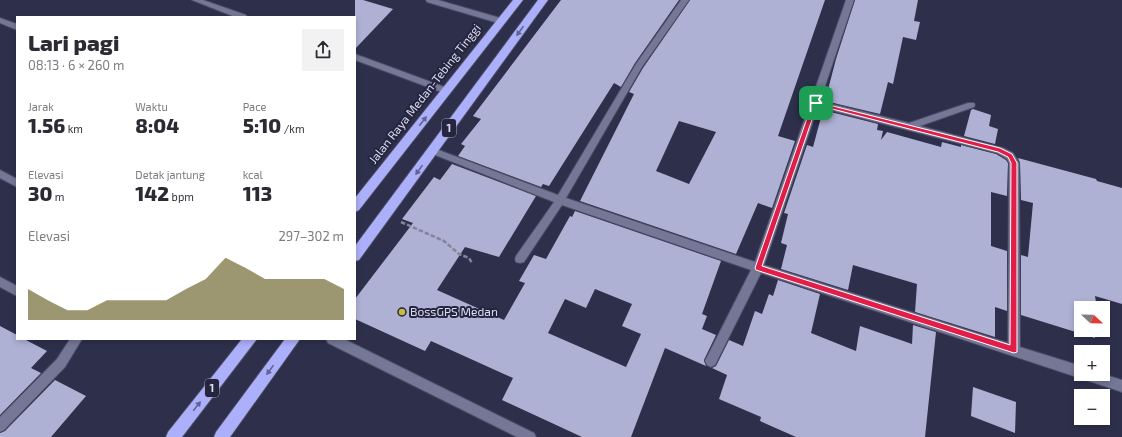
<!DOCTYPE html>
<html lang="id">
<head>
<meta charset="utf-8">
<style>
  :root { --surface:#fff; --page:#f2f2f3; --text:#2b2b33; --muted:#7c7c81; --accent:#736b36 }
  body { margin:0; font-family:"Exo 2",sans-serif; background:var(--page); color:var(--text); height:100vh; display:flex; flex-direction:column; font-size:15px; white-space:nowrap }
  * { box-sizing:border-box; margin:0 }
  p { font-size:13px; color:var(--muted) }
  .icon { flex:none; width:22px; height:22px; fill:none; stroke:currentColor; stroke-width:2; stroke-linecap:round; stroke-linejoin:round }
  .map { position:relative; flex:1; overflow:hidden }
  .sheet { position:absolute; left:16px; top:16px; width:340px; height:324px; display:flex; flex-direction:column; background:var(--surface); border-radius:0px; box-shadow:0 2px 6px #0003 }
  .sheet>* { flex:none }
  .needle { width:26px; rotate:112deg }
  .fabs { position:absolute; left:1074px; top:301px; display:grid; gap:8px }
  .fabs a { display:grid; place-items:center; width:36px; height:36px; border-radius:0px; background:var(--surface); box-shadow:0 2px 6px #0003; font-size:20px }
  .pin { position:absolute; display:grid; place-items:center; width:34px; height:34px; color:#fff; margin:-17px; border-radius:8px; box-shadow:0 2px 6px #0006 }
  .round { display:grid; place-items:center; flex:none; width:42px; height:42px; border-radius:0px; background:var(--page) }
  .headline { display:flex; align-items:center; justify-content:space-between; height:68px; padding:0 12px }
  h1 { font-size:22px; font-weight:800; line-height:30px }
  .figures { display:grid; grid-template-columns:repeat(3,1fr); gap:6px; height:68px; padding:4px 12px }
  .figures div { display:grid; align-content:center }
  .figures b { font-size:20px; font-weight:800 }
  .figures small { font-size:11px; font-weight:400 }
  .figures p { font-size:11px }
  .chart { height:112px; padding:8px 12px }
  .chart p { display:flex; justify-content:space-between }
  .chart svg { width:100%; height:72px; margin-top:4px; fill:var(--accent); opacity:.7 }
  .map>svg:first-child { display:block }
  .building { fill:#afb1d4; fill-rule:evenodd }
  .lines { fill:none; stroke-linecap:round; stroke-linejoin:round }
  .minor-casing { stroke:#4a4a62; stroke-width:2 }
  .highway-casing { stroke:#4a4a62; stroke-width:2 }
  .path { stroke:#83859c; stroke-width:2.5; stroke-dasharray:4.5 2; stroke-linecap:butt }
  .minor { fill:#757797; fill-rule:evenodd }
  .highway { fill:#acaffa; fill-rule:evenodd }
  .oneway { fill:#626394 }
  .route { fill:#e11d48; stroke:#fff; fill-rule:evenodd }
  .poi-dot { fill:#caba3a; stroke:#252540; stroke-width:1.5 }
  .labels { text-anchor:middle; stroke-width:4; stroke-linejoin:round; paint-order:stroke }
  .shield { fill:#252540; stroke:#a5a6bb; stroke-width:1 }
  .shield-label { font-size:11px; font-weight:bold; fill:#dcdef0 }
  .street-label { font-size:12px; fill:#dcdef0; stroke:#252540 }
  .poi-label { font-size:12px; fill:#dcdef0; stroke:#252540; text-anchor:start }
</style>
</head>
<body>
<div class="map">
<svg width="1122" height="437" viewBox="0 0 1122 437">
  <rect width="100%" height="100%" fill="#2e2f4b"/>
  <g class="building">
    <polygon points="355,0 363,0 393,9 355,49"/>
    <polygon points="561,0 679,0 635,63 621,87 614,83 549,186 543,184 541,187 458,156 465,146 461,144 481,119 473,116"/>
    <path d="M 690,0 L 825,0 L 778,136 L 795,141 L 772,208 L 758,203 L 736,254 L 580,201 L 634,94 L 629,92 L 643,68 ZM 679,121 L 716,132 L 689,184 L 656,171 Z"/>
    <polygon points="855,0 918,0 914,21 920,22 916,40 903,37 893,84 888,82 880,114 825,101 836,59"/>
    <polygon points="973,109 991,115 989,126 998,129 995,144 964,136 971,110"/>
    <polygon points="823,110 878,124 877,130 883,131 881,140 887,132 941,147 942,142 961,147 961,145 996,154 1006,160 1008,163 1007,196 991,192 991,246 1007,251 1007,311 995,307 995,337 915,312 917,284 853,265 848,290 781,269 787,245 781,243 788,214 784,213 807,145 813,147"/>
    <polygon points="1018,158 1096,179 1097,181 1122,188 1122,304 1095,296 1097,308 1081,308 1081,330 1094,330 1095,338 1021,315 1021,255 1028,257 1033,203 1021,200 1020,163"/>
    <path d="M 452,164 L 536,196 L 499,257 L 465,247 L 437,290 L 504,320 L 525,283 L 519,281 L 534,255 L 546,259 L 570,216 L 572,217 L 575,211 L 721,261 L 702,314 L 707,316 L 702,329 L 716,335 L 704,360 L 706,366 L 665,348 L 631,437 L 582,437 L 502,400 L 513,378 L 431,341 L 425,351 L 355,319 L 355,299 L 413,223 L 402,219 L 434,177 L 440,180 ZM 595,289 L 632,304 L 622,326 L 641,334 L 626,367 L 548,333 L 565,299 L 586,308 Z"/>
    <polygon points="778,280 820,294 811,333 856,351 860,326 912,344 913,325 936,332 925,437 796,437 760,421 761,417 719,399 727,375 712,368 716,366 729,340 743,346 755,311 762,314 769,294 773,296"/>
    <polygon points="0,326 17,335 17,339 24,339 47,351 31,368 41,373 0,415"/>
    <polygon points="55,380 86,396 51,437 0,437 0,433 5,431"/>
    <polygon points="973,387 1016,402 1015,433 971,416"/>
  </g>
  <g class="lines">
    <g class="minor-casing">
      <g id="minor">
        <polygon points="192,0 203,0 246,15 247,17 235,17"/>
        <polygon points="426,0 438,0 504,19 505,21 501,23 498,23 427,2"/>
        <path d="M 681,0 L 689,0 L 642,67 L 566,198 L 755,262 L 846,0 L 854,0 L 820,101 L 909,123 L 968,103 L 974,103 L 975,105 L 974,107 L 920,126 L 1003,148 L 1013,153 L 1019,163 L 1020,347 L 1081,366 L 1081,374 L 1103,374 L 1122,380 L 1122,392 L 761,273 L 715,365 L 711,367 L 707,365 L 705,361 L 751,270 L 562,205 L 524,262 L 520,263 L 516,262 L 515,259 L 516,256 L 554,202 L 430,153 L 428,151 L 430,149 L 436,149 L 558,195 L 636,64 ZM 818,107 L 997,153 L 1007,159 L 1009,163 L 1008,343 L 764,265 Z"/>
        <polygon points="0,18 17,24 17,30 0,23"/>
        <polygon points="355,54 450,89 451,91 447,94 444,93 355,60"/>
        <polygon points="0,170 17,179 17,187 0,178"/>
        <polygon points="0,277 17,286 17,296 0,287"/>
        <polygon points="70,339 82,339 65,367 4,430 0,432 0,417 57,359"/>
        <polygon points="326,339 344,339 534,433 536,437 517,437 328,343"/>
      </g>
    </g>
    <g class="highway-casing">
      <g id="highway">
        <polygon points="513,0 523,0 359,210 355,212 355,198"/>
        <polygon points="538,0 548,0 359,260 355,261 355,246"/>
        <polygon points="242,339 257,339 182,437 166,437 168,432"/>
        <polygon points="285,339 300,339 230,437 214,437 216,432"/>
      </g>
    </g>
    <polyline class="path" points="401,222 444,241 459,254 469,258 472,263"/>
    <use href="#minor" class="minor"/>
    <use href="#highway" class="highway"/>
  </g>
  <defs><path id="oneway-solid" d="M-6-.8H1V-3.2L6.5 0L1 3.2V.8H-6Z"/></defs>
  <g class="oneway">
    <use href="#oneway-solid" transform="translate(520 31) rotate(126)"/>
    <use href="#oneway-solid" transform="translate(423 121) rotate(-52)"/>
    <use href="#oneway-solid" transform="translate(419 170) rotate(126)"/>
    <use href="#oneway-solid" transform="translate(270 370) rotate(126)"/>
    <use href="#oneway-solid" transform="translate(197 406) rotate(-52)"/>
  </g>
  <path class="route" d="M 813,101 L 1000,148 L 1012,154 L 1017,163 L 1017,352 L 1014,353 L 756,270 L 755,268 ZM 817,105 L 998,152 L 1008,157 L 1011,163 L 1010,345 L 762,266 Z"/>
  <circle class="poi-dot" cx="402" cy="312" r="4"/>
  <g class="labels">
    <g class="shield">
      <rect x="442" y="119" width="14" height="18" rx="3"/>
      <rect x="205" y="379" width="14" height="18" rx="3"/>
    </g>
    <g class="shield-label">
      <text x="449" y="132">1</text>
      <text x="212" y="392">1</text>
    </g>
    <g class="street-label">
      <text transform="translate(425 94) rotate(-52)" y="4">Jalan Raya Medan-Tebing Tinggi</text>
    </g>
    <g class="poi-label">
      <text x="410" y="316">BossGPS Medan</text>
    </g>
  </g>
</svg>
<div class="fabs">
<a><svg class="needle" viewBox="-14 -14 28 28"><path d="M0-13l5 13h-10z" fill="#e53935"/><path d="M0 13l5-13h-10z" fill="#7c7c81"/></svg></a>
<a>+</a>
<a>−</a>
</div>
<div class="pin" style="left:816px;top:103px;background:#1e9e55"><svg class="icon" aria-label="arrive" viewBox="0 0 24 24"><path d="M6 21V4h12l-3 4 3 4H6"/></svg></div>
<section class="sheet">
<div class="headline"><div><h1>Lari pagi</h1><p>08:13 · 6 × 260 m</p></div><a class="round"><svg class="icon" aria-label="share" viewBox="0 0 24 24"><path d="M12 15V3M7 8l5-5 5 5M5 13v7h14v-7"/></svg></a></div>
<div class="figures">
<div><p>Jarak</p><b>1.56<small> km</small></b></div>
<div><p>Waktu</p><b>8:04</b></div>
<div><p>Pace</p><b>5:10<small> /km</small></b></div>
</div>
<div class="figures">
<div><p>Elevasi</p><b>30<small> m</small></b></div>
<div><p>Detak jantung</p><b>142<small> bpm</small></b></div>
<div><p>kcal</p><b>113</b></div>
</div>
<div class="chart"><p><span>Elevasi</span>297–302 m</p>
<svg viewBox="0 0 160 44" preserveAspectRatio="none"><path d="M0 44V25L10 32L20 38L30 38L40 32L50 32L60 32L70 32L80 25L90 19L100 6L110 12L120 19L130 19L140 19L150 19L160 25V44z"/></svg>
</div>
</section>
</div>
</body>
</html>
